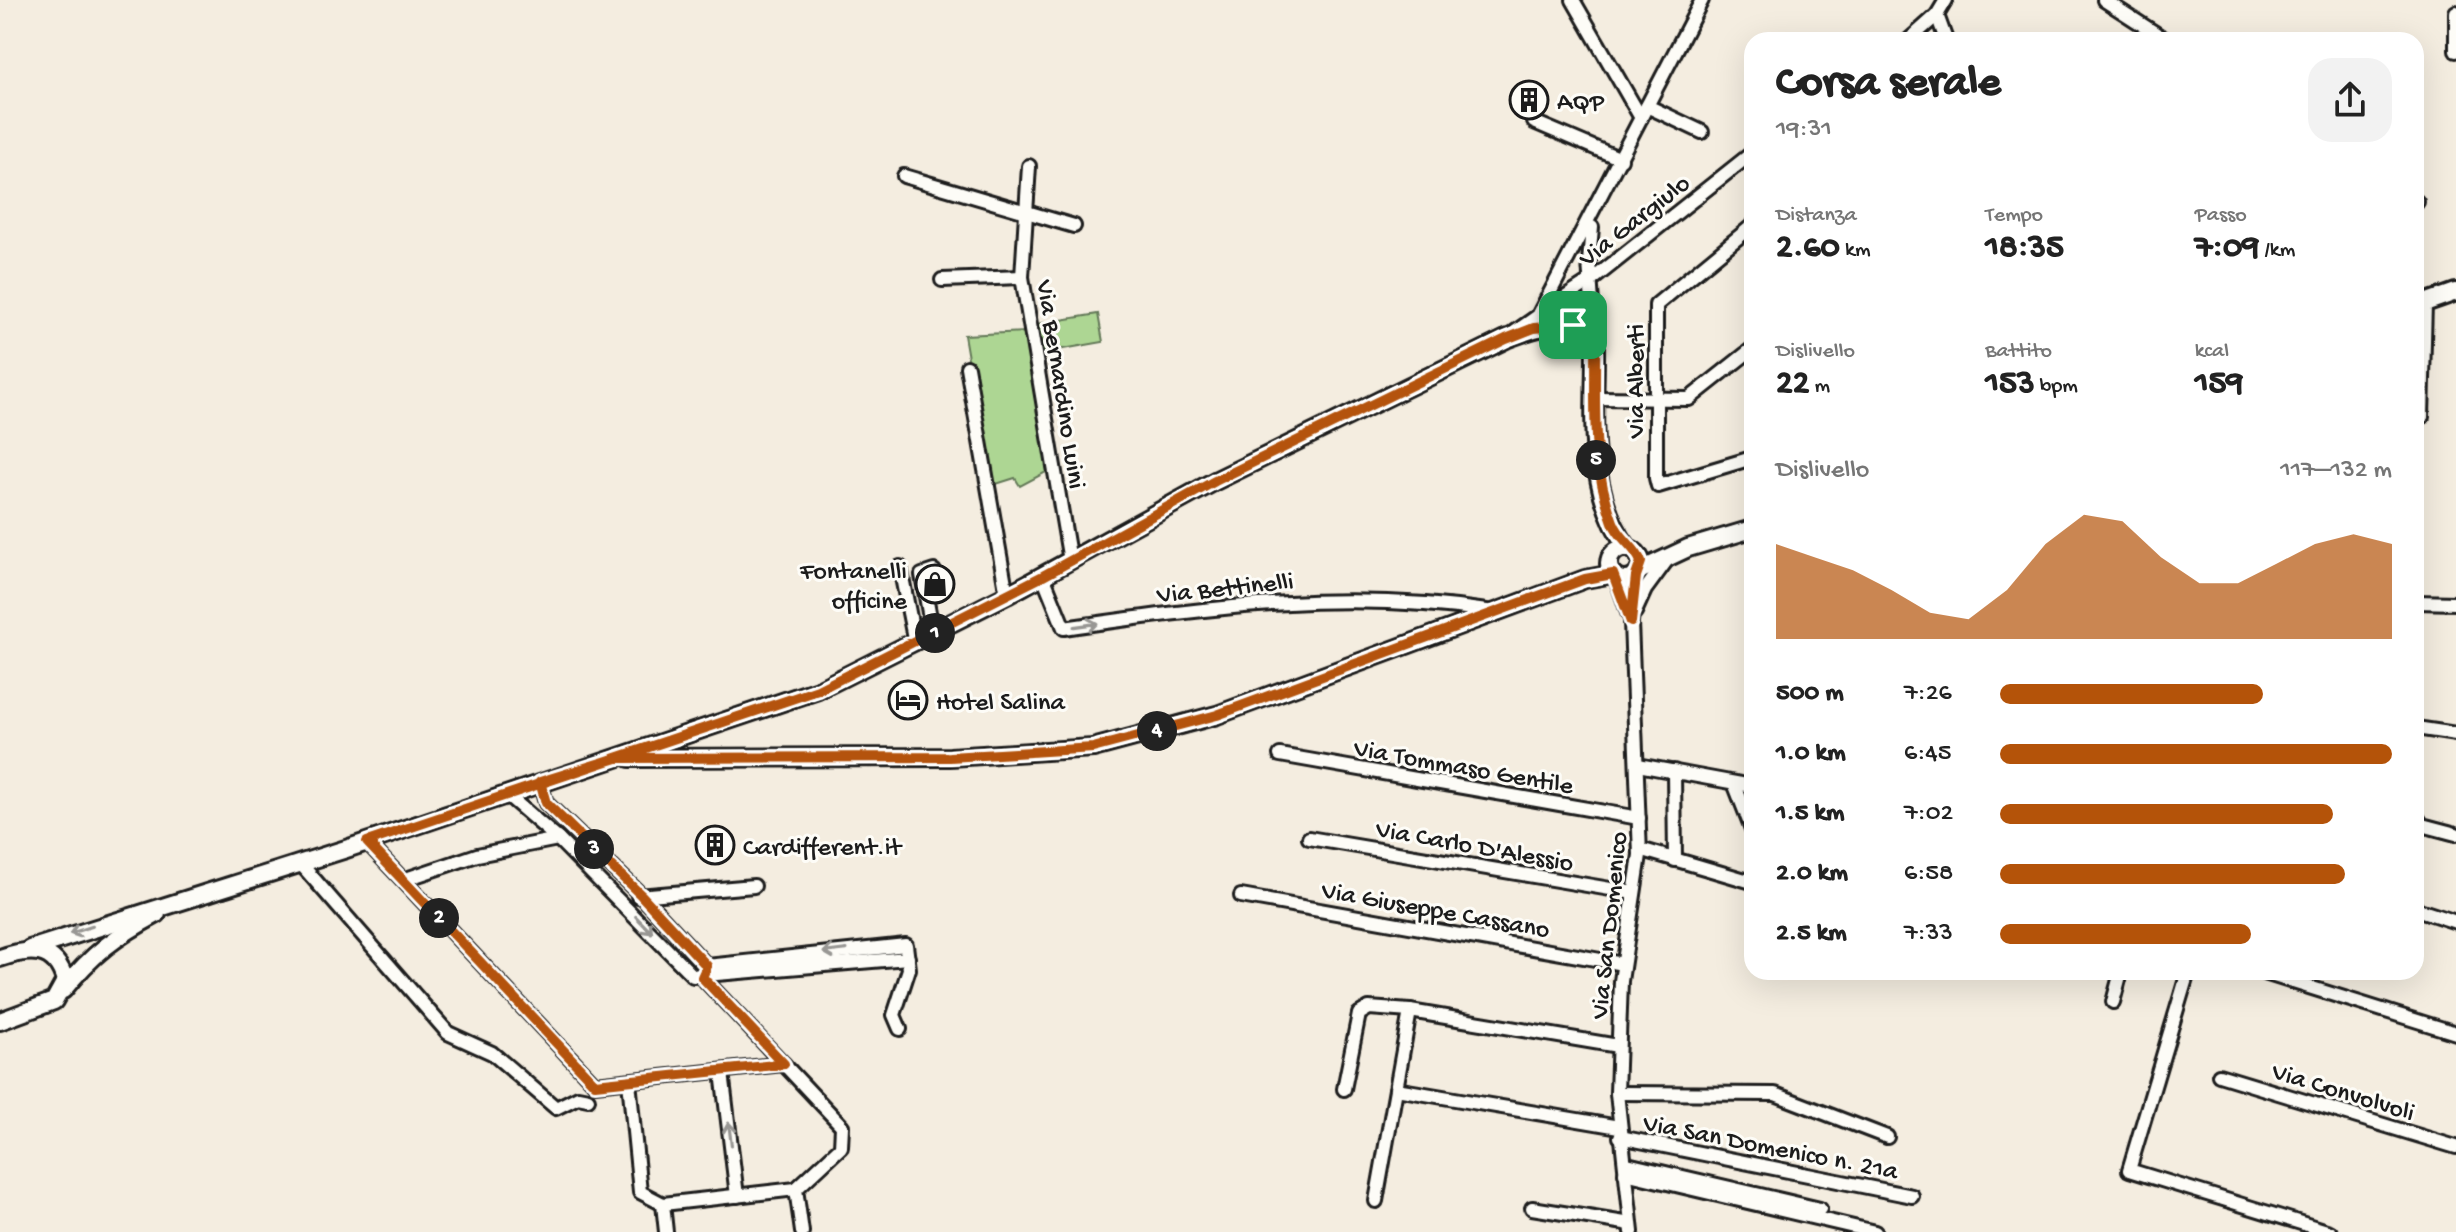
<!DOCTYPE html>
<html lang="it">
<head>
<meta charset="utf-8">
<style>
  :root { --surface:#fff; --page:#f2f2f2; --text:#222; --muted:#767676; --accent:#b45309 }
  body { margin:0; font-family:"Gochi Hand",sans-serif; background:var(--page); color:var(--text); height:100vh; display:flex; flex-direction:column; font-size:30px; white-space:nowrap }
  * { box-sizing:border-box; margin:0 }
  p { font-size:26px; color:var(--muted) }
  .icon { flex:none; width:44px; height:44px; fill:none; stroke:currentColor; stroke-width:2; stroke-linecap:round; stroke-linejoin:round }
  .map { position:relative; flex:1; overflow:hidden }
  .details { position:absolute; left:1744px; top:32px; width:680px; height:948px; display:flex; flex-direction:column; background:var(--surface); border-radius:24px; box-shadow:0 8px 32px #0002 }
  .details>* { flex:none }
  .pin { position:absolute; display:grid; place-items:center; width:68px; height:68px; color:#fff; margin:-34px; border-radius:16px; box-shadow:0 4px 12px #0006 }
  .km { position:absolute; width:40px; height:40px; margin:-20px; border-radius:50%; background:#222; color:#fff; font-size:22px; line-height:40px; text-align:center }
  .round { display:grid; place-items:center; flex:none; width:84px; height:84px; border-radius:24px; background:var(--page) }
  .overview { display:flex; align-items:center; justify-content:space-between; height:136px; padding:0 32px }
  h1 { font-size:44px; font-weight:700; line-height:60px }
  .figures { display:grid; grid-template-columns:repeat(3,1fr); gap:12px; height:136px; padding:8px 32px }
  .figures div { display:grid; align-content:center }
  .figures b { font-size:34px; font-weight:700 }
  .figures small { font-size:22px; font-weight:400 }
  .figures p { font-size:22px }
  .chart { height:224px; padding:16px 32px }
  .chart p { display:flex; justify-content:space-between }
  .chart svg { width:100%; height:144px; margin-top:8px; fill:var(--accent); opacity:.7 }
  ul { padding:0 32px; list-style:none; font-size:26px }
  li { display:grid; grid-template-columns:128px 96px 1fr; align-items:center; height:60px }
  li i { height:20px; border-radius:10px; background:var(--accent) }
  .map>svg:first-child { display:block }
  .green { fill:#add693; stroke:#647958; stroke-width:2 }
  .lines { fill:none; stroke-linecap:round; stroke-linejoin:round }
  .minor-casing { stroke:#1c1c1c; stroke-width:18 }
  .major-casing { stroke:#1c1c1c; stroke-width:22 }
  .minor { stroke:#fdfcf7; stroke-width:12 }
  .major { stroke:#fdfcf7; stroke-width:16 }
  .oneway { stroke:#989794 }
  .route-casing { stroke:#fff; stroke-width:16 }
  .route { stroke:#b45309; stroke-width:10 }
  .labels { text-anchor:middle; stroke-width:6; stroke-linejoin:round; paint-order:stroke }
  .poi-label { font-size:26px; fill:#1c1c1c; stroke:#fdfcf7; text-anchor:start }
  .street-label { font-size:26px; fill:#1c1c1c; stroke:#fdfcf7 }
</style>
</head>
<body>
<div class="map">
<svg width="2456" height="1232" viewBox="0 0 2456 1232">
  <rect width="100%" height="100%" fill="#f4ede0"/>
  <filter id="ink" filterUnits="userSpaceOnUse"><feTurbulence type="fractalNoise" baseFrequency=".0125" numOctaves="2"/><feDisplacementMap in="SourceGraphic" scale="16" xChannelSelector="R" yChannelSelector="G"/><feConvolveMatrix kernelMatrix="1 2 1 2 8 2 1 2 1" color-interpolation-filters="sRGB"/></filter>
  <g filter="url(#ink)">
    <g class="green">
      <polygon points="1098,314 1103,342 1040,353 1036,324"/>
      <polygon points="1025,332 1050,470 1020,486 1015,478 990,486 964,335"/>
    </g>
    <g class="lines">
      <g class="minor-casing">
        <g id="minor">
          <polyline points="1573,0 1641,118"/>
          <polyline points="2104,0 2166,40"/>
          <polyline points="2456,12 2456,51"/>
          <polyline points="1937,15 1946,40"/>
          <polyline points="1909,40 1937,15 1946,0"/>
          <polyline points="1647,106 1702,132"/>
          <polyline points="1534,122 1621,159"/>
          <polyline points="1029,166 1022,277 1070,561"/>
          <polyline points="904,176 1074,226"/>
          <polyline points="2416,201 2417,202"/>
          <polyline points="1752,226 1656,305 1656,478 1658,486 1752,458"/>
          <polyline points="1592,227 1589,262 1595,343"/>
          <polyline points="942,280 1022,277"/>
          <polyline points="1540,314 1592,280 1752,153"/>
          <polyline points="1515,332 1538,316 1702,0"/>
          <polyline points="967,367 1007,595"/>
          <polyline points="1594,398 1689,399 1752,349"/>
          <polyline points="2422,417 2425,303"/>
          <polyline points="900,567 915,643"/>
          <path d="M 1043,576 L 1064,628 C 1208,607 1350,589 1494,612"/>
          <polyline points="1616,577 1629,615"/>
          <polyline points="2416,602 2456,603"/>
          <polyline points="1635,612 1645,590 1667,560"/>
          <polyline points="933,634 922,575 934,571"/>
          <polyline points="2416,728 2456,734"/>
          <polyline points="1280,755 1639,818"/>
          <polyline points="1638,765 1752,786"/>
          <polyline points="1674,771 1675,860"/>
          <polyline points="540,782 546,803 641,895 707,966"/>
          <polyline points="1734,783 1752,829"/>
          <polyline points="506,794 558,839 693,976 908,958"/>
          <polyline points="2416,816 2422,825 2456,834"/>
          <polyline points="1309,838 1634,893"/>
          <polyline points="367,842 595,1084 784,1064"/>
          <polyline points="1640,849 1752,882"/>
          <polyline points="300,863 448,1033 492,1053 556,1108 578,1097 588,1099"/>
          <polyline points="403,880 477,855 558,839"/>
          <polyline points="638,896 754,886"/>
          <polyline points="1241,896 1623,964"/>
          <polyline points="2416,909 2456,922"/>
          <polyline points="2188,972 2129,1170 2330,1232"/>
          <polyline points="2261,972 2456,1033"/>
          <polyline points="702,977 707,966 906,945 909,969 894,1015 900,1029"/>
          <polyline points="2113,1002 2121,972"/>
          <polyline points="722,1072 737,1196"/>
          <polyline points="2219,1075 2456,1147"/>
          <polyline points="629,1081 640,1192 663,1204"/>
          <polyline points="1344,1089 1359,1014 1369,1008 1410,1011"/>
          <polyline points="1396,1089 1619,1127"/>
          <polyline points="1617,1093 1775,1094 1887,1137"/>
          <polyline points="1620,1137 1912,1196"/>
          <polyline points="1627,1164 1820,1209"/>
          <polyline points="1625,1173 1875,1232"/>
          <polyline points="796,1189 802,1232"/>
          <polyline points="1376,1201 1410,1011 1618,1046"/>
          <polyline points="1532,1208 1631,1224"/>
          <polyline points="666,1232 663,1204 796,1189 841,1147 842,1126 702,977"/>
          <polyline points="1632,1232 1617,1093 1621,981 1640,855 1631,622 1636,576"/>
        </g>
      </g>
      <g class="major-casing">
        <g id="major">
          <polyline points="2416,306 2456,292"/>
          <circle cx="1625" cy="564" r="16"/>
          <polyline points="1639,571 1688,548 1752,529"/>
          <polyline points="630,758 950,757 1093,748 1217,715 1585,579 1613,574"/>
          <path d="M 30,949 L 346,849 L 818,690 L 1007,595 L 1215,481 L 1506,339 C 1538,327 1570,313 1595,343 C 1596,412 1584,489 1628,548"/>
          <path d="M 0,958 C 28,948 56,945 65,981 L 54,1001 L 0,1021"/>
          <path d="M 63,990 C 92,954 116,936 157,914"/>
        </g>
      </g>
      <use href="#minor" class="minor"/>
      <use href="#major" class="major"/>
    </g>
    <defs><path id="oneway-shaft" d="M-6 0H5M1.5-3L5.5 0L1.5 3" fill="none" stroke-width="1.6" stroke-linecap="round" stroke-linejoin="round" transform="scale(2)"/></defs>
    <g class="oneway">
      <use href="#oneway-shaft" transform="translate(1086 625) rotate(-8)"/>
      <use href="#oneway-shaft" transform="translate(644 925) rotate(46)"/>
      <use href="#oneway-shaft" transform="translate(81 930) rotate(162)"/>
      <use href="#oneway-shaft" transform="translate(835 951) rotate(173)"/>
      <use href="#oneway-shaft" transform="translate(730 1134) rotate(-97)"/>
    </g>
  </g>
  <g class="lines" filter="url(#ink)">
    <g class="route-casing">
      <path id="route" d="M 1573,325 L 1534,328 L 1506,339 L 1215,481 L 1043,576 L 818,690 L 367,842 L 595,1084 L 784,1064 L 702,977 L 707,966 L 641,895 L 546,803 L 540,782 L 617,758 L 950,757 L 1093,748 L 1217,715 L 1585,579 L 1613,574 L 1631,622 L 1636,576 L 1641,562 C 1636,547 1619,539 1613,522 C 1590,460 1596,407 1595,343 L 1584,331 L 1573,325"/>
    </g>
    <use href="#route" class="route"/>
  </g>
  <defs>
    <g id="building-ring" transform="scale(2)"><circle r="9.5" fill="#fdfcf7" stroke="#1c1c1c" stroke-width="1.5"/><path d="M-4-6H4V6H1V3H-1V6H-4ZM-2.5-4.3h1.7v1.8h-1.7ZM.8-4.3h1.7v1.8H.8ZM-2.5-1h1.7V.8h-1.7ZM.8-1h1.7V.8H.8Z" fill="#1c1c1c"/></g>
    <g id="shop-ring" transform="scale(2)"><circle r="9.5" fill="#fdfcf7" stroke="#1c1c1c" stroke-width="1.5"/><path d="M-5-2.5h2.3a2.7 3.5 0 0 1 5.4 0H5L5.5 6h-11ZM-1.5-2.5h3a1.5 2.3 0 0 0-3 0Z" fill="#1c1c1c"/></g>
    <g id="hotel-ring" transform="scale(2)"><circle r="9.5" fill="#fdfcf7" stroke="#1c1c1c" stroke-width="1.5"/><path d="M-6-4.5h1.5V1H6V5H4.5V3h-9V5H-6ZM-4 0a1.8 1.8 0 1 1 3.6 0ZM.5 0V-2.5h3Q6-2.5 6 0Z" fill="#1c1c1c"/></g>
  </defs>
  <g fill-rule="evenodd">
    <use href="#building-ring" x="1529" y="100"/>
    <use href="#shop-ring" x="935" y="584"/>
    <use href="#hotel-ring" x="908" y="700"/>
    <use href="#building-ring" x="715" y="845"/>
  </g>
  <g class="labels">
    <g class="poi-label">
      <text x="1557" y="109">AQP</text>
      <text x="907" y="578" text-anchor="end">Fontanelli<tspan x="907" dy="30">officine</tspan></text>
      <text x="936" y="709">Hotel Salina</text>
      <text x="743" y="854">Cardifferent.it</text>
    </g>
    <g class="street-label">
      <text transform="translate(1633 219) rotate(-38)" y="9">Via Gargiulo</text>
      <text transform="translate(1634 381) rotate(-90)" y="9">Via Alberti</text>
      <text transform="translate(1063 384) rotate(81)" y="9">Via Bernardino Luini</text>
      <text transform="translate(1225 586) rotate(-6)" y="9">Via Bettinelli</text>
      <text transform="translate(1464 765) rotate(10)" y="9">Via Tommaso Gentile</text>
      <text transform="translate(1475 844) rotate(10)" y="9">Via Carlo D'Alessio</text>
      <text transform="translate(1436 908) rotate(10)" y="9">Via Giuseppe Cassano</text>
      <text transform="translate(1607 925) rotate(-84)" y="9">Via San Domenico</text>
      <text transform="translate(2344 1090) rotate(17)" y="9">Via Convolvoli</text>
      <text transform="translate(1771 1145) rotate(11)" y="9">Via San Domenico n. 21a</text>
    </g>
  </g>
</svg>
<div class="pin" style="left:1573px;top:325px;background:#1e9e55"><svg class="icon" aria-label="arrive" viewBox="0 0 24 24"><path d="M6 21V4h12l-3 4 3 4H6"/></svg></div>
<b class="km" style="left:935px;top:633px">1</b>
<b class="km" style="left:439px;top:918px">2</b>
<b class="km" style="left:594px;top:849px">3</b>
<b class="km" style="left:1157px;top:731px">4</b>
<b class="km" style="left:1596px;top:460px">5</b>
<section class="details">
<div class="overview"><div><h1>Corsa serale</h1><p>19:31</p></div><a class="round"><svg class="icon" aria-label="share" viewBox="0 0 24 24"><path d="M12 15V3M7 8l5-5 5 5M5 13v7h14v-7"/></svg></a></div>
<div class="figures">
<div><p>Distanza</p><b>2.60<small> km</small></b></div>
<div><p>Tempo</p><b>18:35</b></div>
<div><p>Passo</p><b>7:09<small> /km</small></b></div>
</div>
<div class="figures">
<div><p>Dislivello</p><b>22<small> m</small></b></div>
<div><p>Battito</p><b>153<small> bpm</small></b></div>
<div><p>kcal</p><b>159</b></div>
</div>
<div class="chart"><p><span>Dislivello</span>117–132 m</p>
<svg viewBox="0 0 160 44" preserveAspectRatio="none"><path d="M0 44V15L10 19L20 23L30 29L40 36L50 38L60 29L70 15L80 6L90 8L100 19L110 27L120 27L130 21L140 15L150 12L160 15V44z"/></svg>
</div>
<ul>
<li><b>500 m</b>7:26<i style="width:67%"></i></li>
<li><b>1.0 km</b>6:45<i style="width:100%"></i></li>
<li><b>1.5 km</b>7:02<i style="width:85%"></i></li>
<li><b>2.0 km</b>6:58<i style="width:88%"></i></li>
<li><b>2.5 km</b>7:33<i style="width:64%"></i></li>
</ul>
</section>
</div>
</body>
</html>
